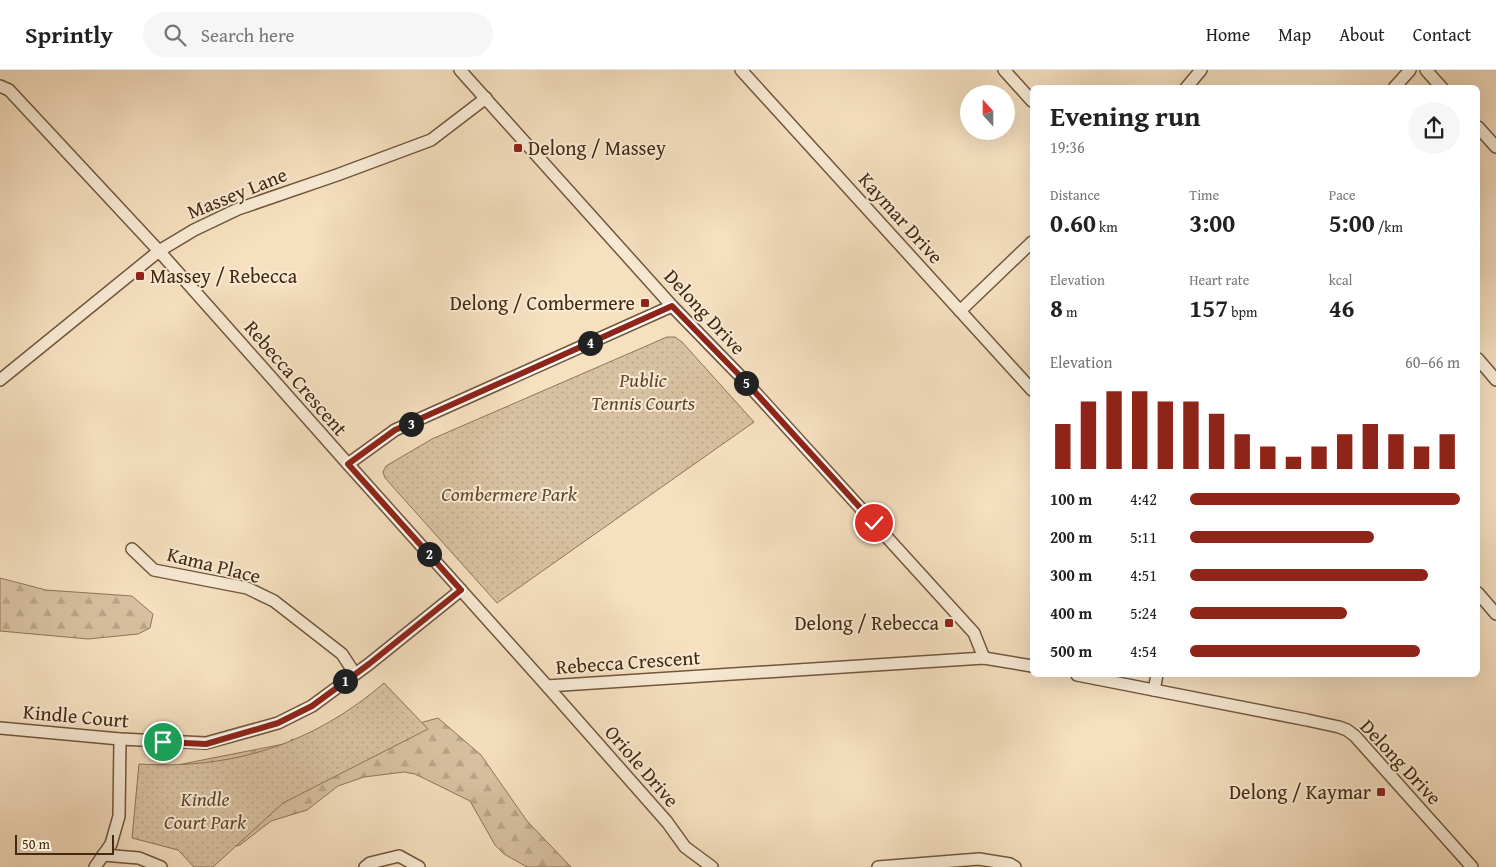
<!DOCTYPE html>
<html lang="en">
<head>
<meta charset="utf-8">
<style>
  :root { --surface:#fff; --page:#f6f6f6; --text:#222; --muted:#767676; --line:#e0e0e0; --accent:#8f2418 }
  body { margin:0; font-family:"Gentium Book Plus",serif; background:var(--page); color:var(--text); height:100vh; display:flex; flex-direction:column; font-size:19px; white-space:nowrap }
  * { box-sizing:border-box; margin:0 }
  p { font-size:16px; color:var(--muted) }
  .icon { flex:none; width:28px; height:28px; fill:none; stroke:currentColor; stroke-width:2; stroke-linecap:round; stroke-linejoin:round }
  .map { position:relative; flex:1; overflow:hidden }
  .details { position:absolute; left:1030px; top:15px; width:450px; height:592px; display:flex; flex-direction:column; background:var(--surface); border-radius:8px; box-shadow:0 5px 20px #0002 }
  .details>* { flex:none }
  .needle { width:32px; rotate:339deg }
  .tools { position:absolute; left:960px; top:15px; display:grid; gap:10px }
  .tools a { display:grid; place-items:center; width:55px; height:55px; border-radius:50%; background:var(--surface); box-shadow:0 5px 20px #0002; font-size:25px }
  .scale { position:absolute; left:15px; bottom:12px; width:99px; box-sizing:border-box; padding-left:5px; border:2px solid #442910; border-top:0; font-size:14px; line-height:18px; white-space:nowrap; color:#442910; -webkit-text-stroke:4px #f9ebd6; paint-order:stroke }
  .pin { position:absolute; display:grid; place-items:center; width:42px; height:42px; color:#fff; margin:-21px; border:2px solid #fff; border-radius:50%; box-shadow:0 1px 5px #0007 }
  .km { position:absolute; width:25px; height:25px; margin:-12px; border-radius:50%; background:#222; color:#fff; font-size:14px; line-height:25px; text-align:center }
  .round { display:grid; place-items:center; flex:none; width:52px; height:52px; border-radius:26px; background:var(--page) }
  .headline { display:flex; align-items:center; justify-content:space-between; height:85px; padding:0 20px }
  h1 { font-size:28px; font-weight:800; line-height:38px }
  .figures { display:grid; grid-template-columns:repeat(3,1fr); gap:8px; height:85px; padding:5px 20px }
  .figures div { display:grid; align-content:center }
  .figures b { font-size:25px; font-weight:800 }
  .figures small { font-size:14px; font-weight:400 }
  .figures p { font-size:14px }
  .chart { height:140px; padding:10px 20px }
  .chart p { display:flex; justify-content:space-between }
  .chart svg { width:100%; height:90px; margin-top:5px; stroke:var(--accent); stroke-width:6 }
  ul { padding:0 20px; list-style:none; font-size:16px }
  li { display:grid; grid-template-columns:80px 60px 1fr; align-items:center; height:38px }
  li i { height:12px; border-radius:6px; background:var(--accent) }
  header { display:flex; align-items:center; gap:30px; box-sizing:border-box; height:70px; padding:0 25px; background:var(--surface); border-bottom:1px solid var(--line) }
  header strong { font-size:24px }
  nav { display:flex; gap:28px; margin-inline-start:auto; font-size:18px }
  .search { width:350px; height:45px; background:var(--page); display:flex; align-items:center; gap:12px; box-sizing:border-box; padding:0 18px; border-radius:28px; color:var(--muted); font-size:19px }
  .map>svg:first-child { display:block }
  .forest { fill:url(#forest-firs); stroke:#8e7559 }
  .park { fill:url(#park-dots); stroke:#8e7559 }
  .lines { fill:none; stroke-linecap:round; stroke-linejoin:round }
  .street-casing { stroke:#70573c; stroke-width:14 }
  .street { stroke:#f9ebd6; stroke-width:11 }
  .route-casing { stroke:#fff; stroke-width:10 }
  .route { stroke:#8f2418; stroke-width:6 }
  .poi-dot { fill:#8f2418; stroke:#f9ebd6; stroke-width:2 }
  .labels { text-anchor:middle; stroke-width:4; stroke-linejoin:round; paint-order:stroke }
  .poi-label { font-size:20px; fill:#442910; stroke:#f9ebd6; text-anchor:end }
  .street-label { font-size:20px; fill:#442910; stroke:#f9ebd6 }
  .park-label { font-size:20px; font-style:italic; fill:#62472d; stroke:#f9ebd6 }
</style>
</head>
<body>
<header>
<strong>Sprintly</strong>
<div class="search"><svg class="icon" aria-label="search" viewBox="0 0 24 24"><circle cx="10" cy="10" r="6"/><path d="M15 15l6 6"/></svg>Search here</div>
<nav><a>Home</a><a>Map</a><a>About</a><a>Contact</a></nav>
</header>
<div class="map">
<svg width="1496" height="797" viewBox="0 0 1496 797">
  <defs>
    <pattern id="forest-firs" width="22" height="20" patternUnits="userSpaceOnUse" patternTransform="scale(1.25)"><rect width="22" height="20" fill="#d8c1a2"/><path d="M5 1l3.5 6h-7zM16 11l3.5 6h-7z" fill="#bba68a"/></pattern>
    <pattern id="park-dots" width="8" height="8" patternUnits="userSpaceOnUse" patternTransform="scale(1.25)"><rect width="8" height="8" fill="#d8c1a2"/><path d="M2 2h.1M6 6h.1" fill="none" stroke="#bba68a" stroke-width="1.8" stroke-linecap="round"/></pattern>
  </defs>
  <rect width="100%" height="100%" fill="#f6e0c0"/>
  <filter id="stains"><feTurbulence type="fractalNoise" baseFrequency=".004" numOctaves="4"/><feColorMatrix values="0 0 0 0 .2 0 0 0 0 .09 0 0 0 0 .02 0 0 0 .5 -.17"/></filter>
  <radialGradient id="worn" r=".72"><stop offset=".6" stop-color="#630" stop-opacity="0"/><stop offset="1" stop-color="#630" stop-opacity=".3"/></radialGradient>
  <g class="forest">
    <polygon points="0,508 46,520 132,526 153,544 150,558 138,564 88,569 0,561"/>
    <polygon points="438,648 481,685 527,751 571,797 527,797 504,784 495,775 470,731 415,704 404,702 364,707 338,716 307,740 271,751 240,775 205,785 177,695 289,673 292,669 320,680"/>
  </g>
  <g class="park">
    <polygon points="667,267 675,267 682,272 754,352 497,533 385,408 383,402 386,396 432,369"/>
    <path d="M 384,613 L 428,659 L 283,733 L 213,797 L 194,797 L 178,780 L 132,768 L 139,694 C 232,700 313,674 384,613 Z"/>
  </g>
  <g class="lines">
    <g class="street-casing">
      <g id="street">
        <polyline points="460,0 672,236 744,310 974,563 984,588"/>
        <polyline points="741,0 1032,320"/>
        <polyline points="1004,0 1032,31"/>
        <polyline points="1426,0 1442,18"/>
        <polyline points="0,16 9,20 159,181 348,394 547,616 667,752 685,777 712,797"/>
        <polyline points="1186,18 1201,0"/>
        <polyline points="1394,18 1410,0"/>
        <polyline points="1478,57 1496,77"/>
        <polyline points="960,241 1032,172"/>
        <polyline points="1478,289 1496,310"/>
        <polyline points="0,310 159,181 194,160 238,139 337,105 431,70 486,28"/>
        <polyline points="348,394 395,360 672,236"/>
        <polyline points="132,479 154,500 247,518 274,531 342,584 355,604"/>
        <polyline points="1478,523 1496,544"/>
        <polyline points="1077,605 1307,650 1339,657 1347,660 1355,666 1472,797"/>
        <polyline points="547,616 984,588 1032,596"/>
        <polyline points="1154,620 1157,605"/>
        <polyline points="0,658 120,669 206,673 278,653 312,636 369,594 461,520"/>
        <polyline points="103,785 139,788 161,797"/>
        <polyline points="95,797 111,774 119,746 120,669"/>
        <polyline points="365,797 370,793 399,786 419,797"/>
        <polyline points="878,797 979,789 1010,794 1015,797"/>
      </g>
    </g>
    <use href="#street" class="street"/>
  </g>
  <g class="lines">
    <g class="route-casing">
      <polyline id="route" points="163,672 206,674 278,653 312,636 369,594 461,520 348,394 395,360 672,236 744,310 874,453"/>
    </g>
    <use href="#route" class="route"/>
  </g>
  <g class="poi-dot">
    <rect x="513" y="73" width="10" height="10" rx="2.5"/>
    <rect x="135" y="201" width="10" height="10" rx="2.5"/>
    <rect x="640" y="228" width="10" height="10" rx="2.5"/>
    <rect x="944" y="548" width="10" height="10" rx="2.5"/>
    <rect x="1376" y="717" width="10" height="10" rx="2.5"/>
  </g>
  <g class="labels">
    <g class="poi-label">
      <text x="528" y="85" text-anchor="start">Delong / Massey</text>
      <text x="150" y="213" text-anchor="start">Massey / Rebecca</text>
      <text x="635" y="240">Delong / Combermere</text>
      <text x="939" y="560">Delong / Rebecca</text>
      <text x="1371" y="729">Delong / Kaymar</text>
    </g>
    <g class="street-label">
      <text transform="translate(237 123) rotate(-22)" y="7">Massey Lane</text>
      <text transform="translate(901 148) rotate(48)" y="7">Kaymar Drive</text>
      <text transform="translate(705 242) rotate(47)" y="7">Delong Drive</text>
      <text transform="translate(296 308) rotate(49)" y="7">Rebecca Crescent</text>
      <text transform="translate(214 495) rotate(14)" y="7">Kama Place</text>
      <text transform="translate(628 592) rotate(-4)" y="7">Rebecca Crescent</text>
      <text transform="translate(76 646) rotate(5)" y="7">Kindle Court</text>
      <text transform="translate(1401 692) rotate(47)" y="7">Delong Drive</text>
      <text transform="translate(642 696) rotate(49)" y="7">Oriole Drive</text>
    </g>
    <g class="park-label">
      <text x="643" y="317">Public<tspan x="643" dy="23">Tennis Courts</tspan></text>
      <text x="509" y="431">Combermere Park</text>
      <text x="205" y="736">Kindle<tspan x="205" dy="23">Court Park</tspan></text>
    </g>
  </g>
  <rect width="100%" height="100%" filter="url(#stains)"/>
  <rect width="100%" height="100%" fill="url(#worn)"/>
</svg>
<div class="tools">
<a><svg class="needle" viewBox="-14 -14 28 28"><path d="M0-13l5 13h-10z" fill="#e53935"/><path d="M0 13l5-13h-10z" fill="#767676"/></svg></a>
</div>
<div class="scale">50 m</div>
<div class="pin" style="left:163px;top:672px;background:#1e9e55"><svg class="icon" aria-label="arrive" viewBox="0 0 24 24"><path d="M6 21V4h12l-3 4 3 4H6"/></svg></div>
<div class="pin" style="left:874px;top:453px;background:#d93025"><svg class="icon" aria-label="check" viewBox="0 0 24 24"><path d="M5 12l5 5 9-10"/></svg></div>
<b class="km" style="left:345px;top:611px">1</b>
<b class="km" style="left:429px;top:484px">2</b>
<b class="km" style="left:411px;top:354px">3</b>
<b class="km" style="left:590px;top:273px">4</b>
<b class="km" style="left:746px;top:313px">5</b>
<section class="details">
<div class="headline"><div><h1>Evening run</h1><p>19:36</p></div><a class="round"><svg class="icon" aria-label="share" viewBox="0 0 24 24"><path d="M12 15V3M7 8l5-5 5 5M5 13v7h14v-7"/></svg></a></div>
<div class="figures">
<div><p>Distance</p><b>0.60<small> km</small></b></div>
<div><p>Time</p><b>3:00</b></div>
<div><p>Pace</p><b>5:00<small> /km</small></b></div>
</div>
<div class="figures">
<div><p>Elevation</p><b>8<small> m</small></b></div>
<div><p>Heart rate</p><b>157<small> bpm</small></b></div>
<div><p>kcal</p><b>46</b></div>
</div>
<div class="chart"><p><span>Elevation</span>60–66 m</p>
<svg viewBox="0 0 160 44" preserveAspectRatio="none"><path d="M5 44V22M15 44V11M25 44V6M35 44V6M45 44V11M55 44V11M65 44V17M75 44V27M85 44V33M95 44V38M105 44V33M115 44V27M125 44V22M135 44V27M145 44V33M155 44V27"/></svg>
</div>
<ul>
<li><b>100 m</b>4:42<i style="width:100%"></i></li>
<li><b>200 m</b>5:11<i style="width:68%"></i></li>
<li><b>300 m</b>4:51<i style="width:88%"></i></li>
<li><b>400 m</b>5:24<i style="width:58%"></i></li>
<li><b>500 m</b>4:54<i style="width:85%"></i></li>
</ul>
</section>
</div>
</body>
</html>
